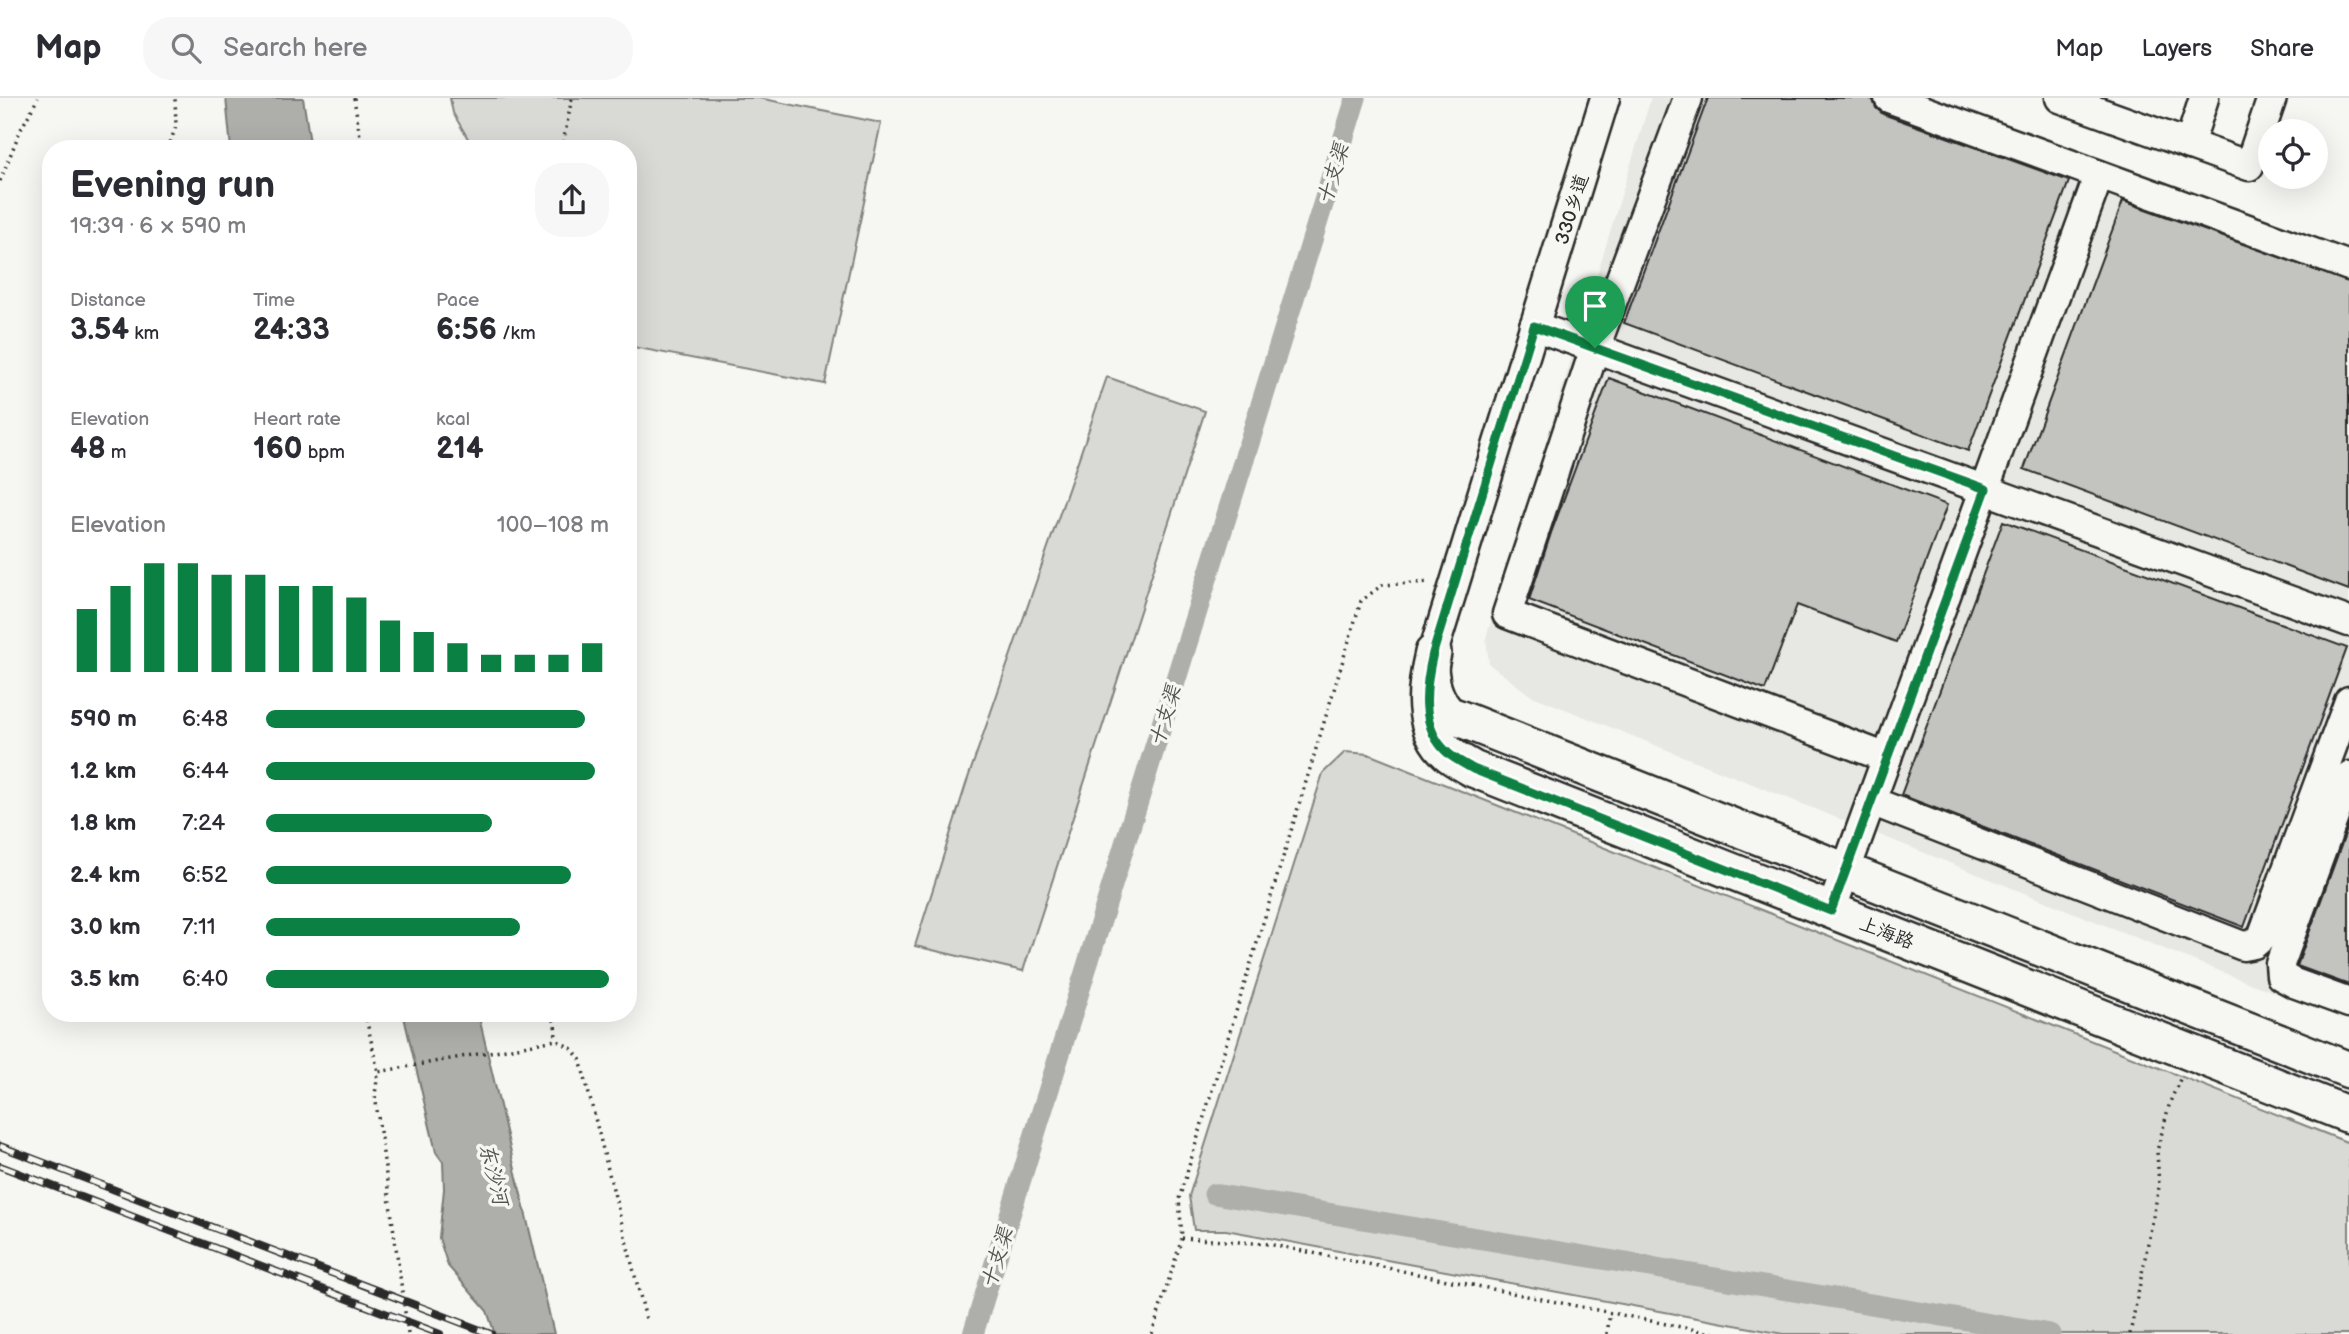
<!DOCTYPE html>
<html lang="en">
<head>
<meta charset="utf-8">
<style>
  :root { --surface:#fff; --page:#f7f7f7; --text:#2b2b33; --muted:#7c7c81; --line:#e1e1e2; --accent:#0b8043 }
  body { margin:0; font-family:"Balsamiq Sans","LXGW WenKai TC",sans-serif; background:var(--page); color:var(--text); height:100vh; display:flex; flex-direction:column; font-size:26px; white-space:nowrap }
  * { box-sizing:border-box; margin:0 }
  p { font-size:23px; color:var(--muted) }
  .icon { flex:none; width:38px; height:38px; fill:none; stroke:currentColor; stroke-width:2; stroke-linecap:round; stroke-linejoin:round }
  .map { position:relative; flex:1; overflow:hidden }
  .sheet { position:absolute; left:42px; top:42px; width:595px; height:882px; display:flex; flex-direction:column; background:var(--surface); border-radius:28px; box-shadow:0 7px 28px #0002 }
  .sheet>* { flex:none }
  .tools { position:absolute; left:2258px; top:21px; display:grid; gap:14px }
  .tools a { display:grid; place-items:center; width:70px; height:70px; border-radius:50%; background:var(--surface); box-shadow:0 7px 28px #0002; font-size:35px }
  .pin { position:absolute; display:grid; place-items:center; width:60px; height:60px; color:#fff; margin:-72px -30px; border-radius:50% 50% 50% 0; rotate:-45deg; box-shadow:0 0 7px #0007 }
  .pin .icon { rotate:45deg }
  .round { display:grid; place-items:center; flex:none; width:74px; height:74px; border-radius:28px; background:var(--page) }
  .headline { display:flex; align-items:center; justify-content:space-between; height:119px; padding:0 28px }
  h1 { font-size:38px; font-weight:700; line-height:52px }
  .metrics { display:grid; grid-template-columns:repeat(3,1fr); gap:10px; height:119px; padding:7px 28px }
  .metrics div { display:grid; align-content:center }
  .metrics b { font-size:30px; font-weight:700 }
  .metrics small { font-size:19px; font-weight:400 }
  .metrics p { font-size:19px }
  .chart { height:196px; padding:14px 28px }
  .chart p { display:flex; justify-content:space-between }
  .chart svg { width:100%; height:126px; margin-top:7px; stroke:var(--accent); stroke-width:6 }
  ul { padding:0 28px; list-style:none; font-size:23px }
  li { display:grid; grid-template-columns:112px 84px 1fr; align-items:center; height:52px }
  li i { height:18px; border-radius:9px; background:var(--accent) }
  header { display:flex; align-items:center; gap:42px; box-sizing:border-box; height:98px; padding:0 35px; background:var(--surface); border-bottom:2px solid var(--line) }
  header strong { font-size:33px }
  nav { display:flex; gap:38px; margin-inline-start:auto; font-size:24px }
  .search { width:490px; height:63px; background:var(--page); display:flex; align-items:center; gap:18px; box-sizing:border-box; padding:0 24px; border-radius:28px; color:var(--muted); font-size:26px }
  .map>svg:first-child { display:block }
  .built { fill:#e7e7e3 }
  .green { fill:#d9d9d5; stroke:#828280; stroke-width:2 }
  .water { fill:#aeaeab; stroke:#7a7a78; stroke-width:2 }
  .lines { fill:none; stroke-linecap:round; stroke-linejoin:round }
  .canal { stroke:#aeaeab; stroke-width:21 }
  .building { fill:#c3c3c0; stroke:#2b2b2b; stroke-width:2 }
  .minor-casing { stroke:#2b2b2b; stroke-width:33 }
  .major-casing { stroke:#2b2b2b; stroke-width:40 }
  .path { stroke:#2b2b2b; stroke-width:3.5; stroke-dasharray:2 5; stroke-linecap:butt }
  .minor { stroke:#f6f6f2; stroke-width:28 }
  .major { stroke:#f6f6f2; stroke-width:35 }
  .rail-casing { stroke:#2b2b2b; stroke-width:8 }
  .rail { stroke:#f6f6f2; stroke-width:5; stroke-dasharray:16; stroke-linecap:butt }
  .route-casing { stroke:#fff; stroke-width:14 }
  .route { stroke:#0b8043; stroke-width:9 }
  .labels { text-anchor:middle; stroke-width:7; stroke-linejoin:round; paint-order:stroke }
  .street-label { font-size:19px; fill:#2b2b2b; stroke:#f6f6f2 }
  .water-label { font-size:21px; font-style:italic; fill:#525251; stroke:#f6f6f2 }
</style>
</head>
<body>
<header>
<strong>Map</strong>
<div class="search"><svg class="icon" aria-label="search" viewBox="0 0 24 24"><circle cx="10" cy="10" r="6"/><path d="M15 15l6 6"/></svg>Search here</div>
<nav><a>Map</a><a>Layers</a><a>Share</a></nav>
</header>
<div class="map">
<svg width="2349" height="1236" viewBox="0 0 2349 1236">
  <rect width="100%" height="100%" fill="#f6f6f2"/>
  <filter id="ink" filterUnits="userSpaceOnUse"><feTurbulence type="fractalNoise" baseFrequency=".0143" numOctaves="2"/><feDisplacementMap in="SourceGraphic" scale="14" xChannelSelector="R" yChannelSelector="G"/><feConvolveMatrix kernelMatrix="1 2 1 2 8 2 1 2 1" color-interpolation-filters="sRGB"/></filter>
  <g filter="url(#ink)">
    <polygon class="built" points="1651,0 1909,0 2349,161 2349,922 2252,886 1530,597 1489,566 1486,540"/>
    <g class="green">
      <polygon points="450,0 759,0 881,25 825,286 628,248 628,51 474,51 453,15"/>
      <polygon points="1107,279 1205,313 1023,873 915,848 966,686"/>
      <polygon points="1345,654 1368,656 2349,1045 2349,1236 1783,1236 1226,1132 1194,1132 1189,1098 1323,675"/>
    </g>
    <g class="water">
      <polygon points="226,0 303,0 311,51 231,51"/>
      <polygon points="403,915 478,915 554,1236 495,1236 487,1213 448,1168 439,1140 444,1091 443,1064 436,1054"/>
    </g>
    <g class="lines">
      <g class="canal">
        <polyline points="1214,1096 2050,1236"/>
        <polyline points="973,1236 1356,0"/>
      </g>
    </g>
    <g class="building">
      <polygon points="1708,0 1867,0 1873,2 1876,10 1883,16 2069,83 1968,353 1624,225"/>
      <polygon points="2123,103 2349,184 2349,492 2024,371"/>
      <polygon points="1609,280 1947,407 1896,544 1797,507 1765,592 1529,502 1551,435"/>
      <polygon points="2003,423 2347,550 2244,829 1901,697"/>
      <polygon points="2349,726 2349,887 2297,868"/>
    </g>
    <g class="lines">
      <g class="minor-casing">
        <g id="minor">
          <polyline points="1688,0 1595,250 1507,516 1887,660"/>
          <polyline points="1889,0 2349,168"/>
          <polyline points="2060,0 2249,68 2272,0"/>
          <polyline points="2189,47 2204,0"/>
          <polyline points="1534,228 2349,524"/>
          <path d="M 1456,619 C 1436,602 1433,580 1433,555 L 1605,0"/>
          <polyline points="2349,678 2280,866 2281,878 2294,885 2349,905"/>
          <polyline points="1871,703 2243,848 2254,846 2262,839 2349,603"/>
          <polyline points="1831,813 2099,77"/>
        </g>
      </g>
      <g class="major-casing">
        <g id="major">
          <path d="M 1433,555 C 1425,589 1419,630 1449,656 C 1456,662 1465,666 1473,671 L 2349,1017"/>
          <polyline points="1456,619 2349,972"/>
        </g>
      </g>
      <g class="path">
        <polyline points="354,0 362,51"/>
        <polyline points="168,51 176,28 175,0"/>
        <polyline points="562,51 572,0"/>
        <polyline points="0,83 20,33 38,0"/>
        <polyline points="365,915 378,974"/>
        <polyline points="551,915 555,925 556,942"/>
        <polyline points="1182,1140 1268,1146 1716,1236"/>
        <polyline points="408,1236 375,997 378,974 556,942 571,950 580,961 646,1221"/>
        <polyline points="1152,1236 1182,1140 1179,1101 1361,503 1382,487 1430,484"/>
        <polyline points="1607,1236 1610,1215"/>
        <polyline points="2130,1236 2159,1089 2157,1053 2170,1004 2181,979"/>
      </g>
      <use href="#minor" class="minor"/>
      <use href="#major" class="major"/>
      <g class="rail-casing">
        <g id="rail">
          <polyline points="0,1048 491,1236"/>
          <polyline points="0,1068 440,1236"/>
        </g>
      </g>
      <use href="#rail" class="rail"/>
    </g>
  </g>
  <g class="lines" filter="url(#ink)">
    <g class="route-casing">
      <path id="route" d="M 1534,228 L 1986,391 L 1831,813 L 1473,671 C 1465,666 1456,662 1449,656 C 1419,631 1425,589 1433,555 Z"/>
    </g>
    <use href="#route" class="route"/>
  </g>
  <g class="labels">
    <g class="street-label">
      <text transform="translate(1571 111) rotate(-73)" y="7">330乡道</text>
      <text transform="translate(1887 834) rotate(21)" y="7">上海路</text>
    </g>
    <g class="water-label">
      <text transform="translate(1333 76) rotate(-73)" y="7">十支渠</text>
      <text transform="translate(1165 618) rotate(-73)" y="7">十支渠</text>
      <text transform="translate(494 1076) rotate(76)" y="7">东沙河</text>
      <text transform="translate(997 1160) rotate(-73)" y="7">十支渠</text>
    </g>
  </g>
</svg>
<div class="tools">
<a><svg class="icon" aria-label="locate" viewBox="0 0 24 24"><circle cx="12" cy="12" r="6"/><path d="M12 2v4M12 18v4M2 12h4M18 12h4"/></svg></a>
</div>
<div class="pin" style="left:1595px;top:250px;background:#1e9e55"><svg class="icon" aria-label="arrive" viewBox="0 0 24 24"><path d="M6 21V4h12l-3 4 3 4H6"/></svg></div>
<section class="sheet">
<div class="headline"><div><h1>Evening run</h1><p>19:39 · 6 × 590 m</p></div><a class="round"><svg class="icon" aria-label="share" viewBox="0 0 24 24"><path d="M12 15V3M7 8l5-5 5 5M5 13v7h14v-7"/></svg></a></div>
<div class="metrics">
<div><p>Distance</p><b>3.54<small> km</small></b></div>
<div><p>Time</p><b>24:33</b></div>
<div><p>Pace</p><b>6:56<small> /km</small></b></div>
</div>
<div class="metrics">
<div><p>Elevation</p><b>48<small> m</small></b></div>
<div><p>Heart rate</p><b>160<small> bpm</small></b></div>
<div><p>kcal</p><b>214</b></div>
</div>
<div class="chart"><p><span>Elevation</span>100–108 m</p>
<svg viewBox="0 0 160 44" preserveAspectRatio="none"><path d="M5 44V22M15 44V14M25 44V6M35 44V6M45 44V10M55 44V10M65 44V14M75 44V14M85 44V18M95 44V26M105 44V30M115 44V34M125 44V38M135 44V38M145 44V38M155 44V34"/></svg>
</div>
<ul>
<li><b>590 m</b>6:48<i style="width:93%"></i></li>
<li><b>1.2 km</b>6:44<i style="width:96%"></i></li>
<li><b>1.8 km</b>7:24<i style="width:66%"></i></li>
<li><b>2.4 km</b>6:52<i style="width:89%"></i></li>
<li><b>3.0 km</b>7:11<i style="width:74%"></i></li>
<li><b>3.5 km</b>6:40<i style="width:100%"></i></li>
</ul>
</section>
</div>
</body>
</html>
